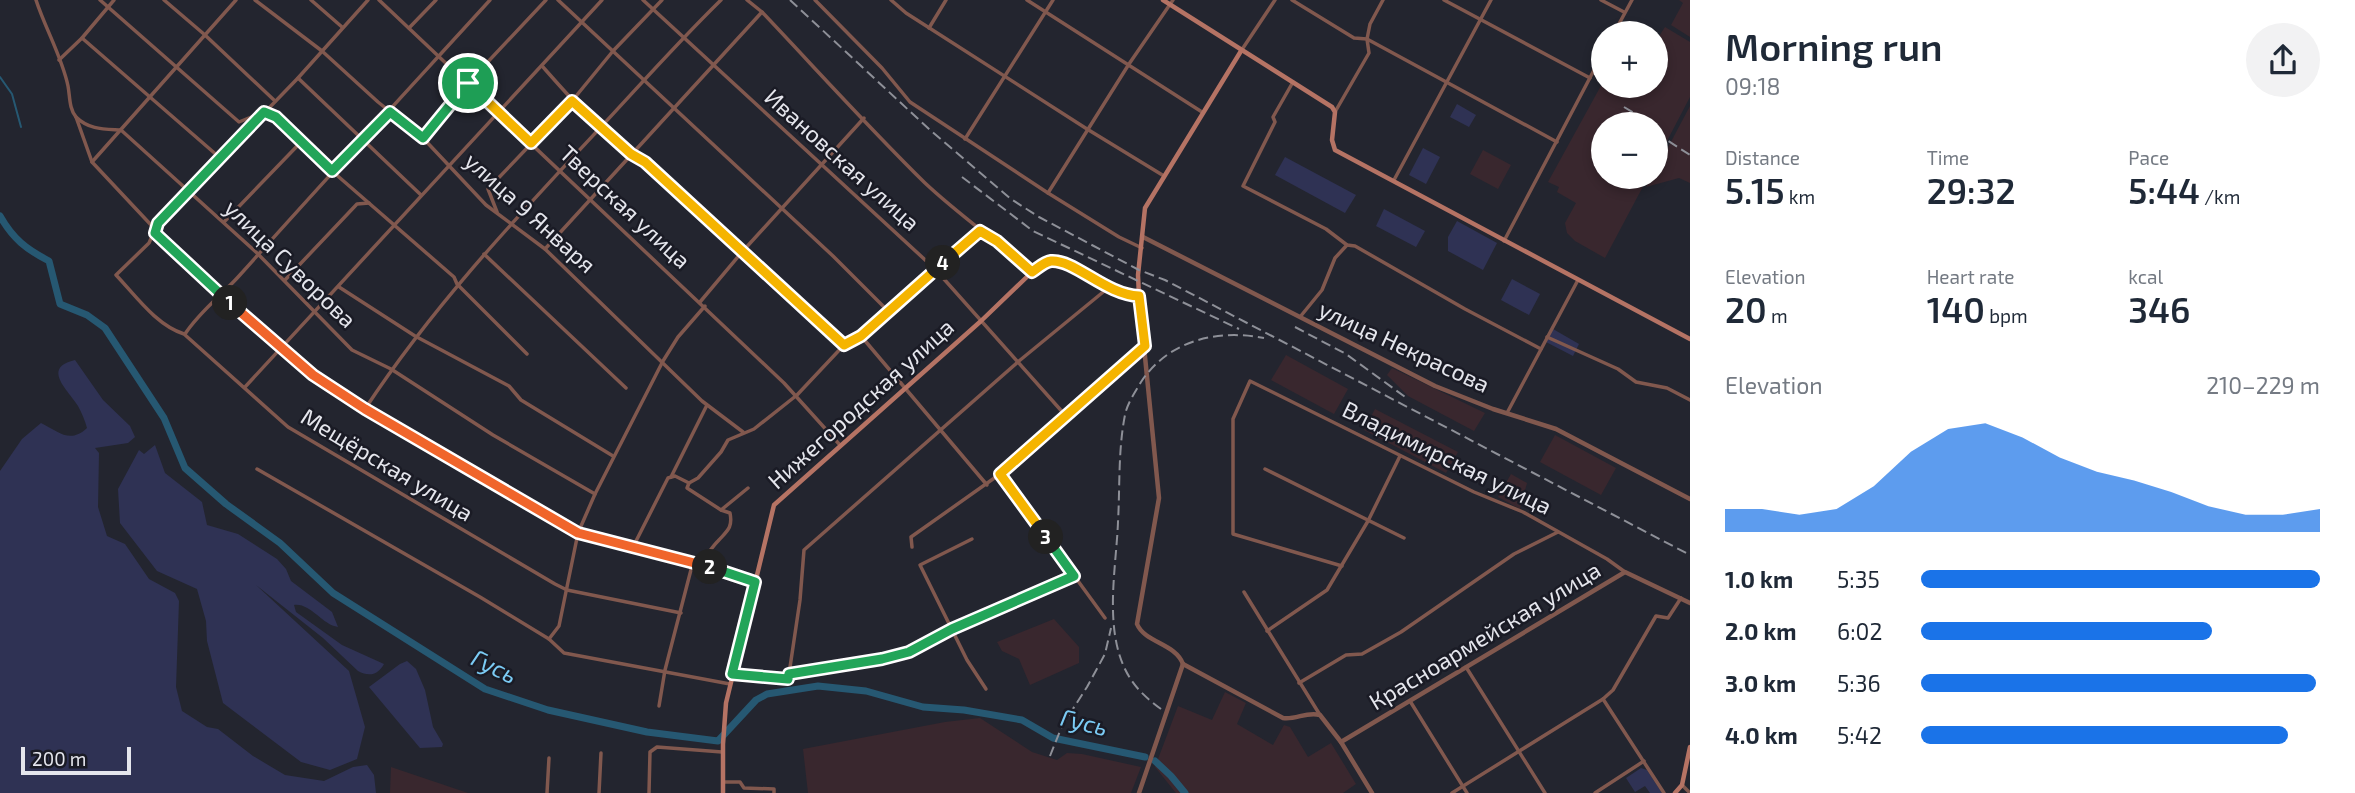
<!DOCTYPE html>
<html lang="en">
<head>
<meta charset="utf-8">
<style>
  :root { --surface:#fff; --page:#f2f2f3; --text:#1f2937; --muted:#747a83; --accent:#1a73e8 }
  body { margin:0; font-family:"Exo 2",sans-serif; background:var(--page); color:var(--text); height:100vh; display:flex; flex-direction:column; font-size:26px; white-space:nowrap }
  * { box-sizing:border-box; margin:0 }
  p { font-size:23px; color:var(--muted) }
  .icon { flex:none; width:38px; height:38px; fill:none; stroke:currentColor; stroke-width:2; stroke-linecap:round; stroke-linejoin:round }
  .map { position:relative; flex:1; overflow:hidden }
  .panel { display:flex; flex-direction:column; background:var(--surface); width:665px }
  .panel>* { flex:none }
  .tools { position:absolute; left:1591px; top:21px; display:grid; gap:14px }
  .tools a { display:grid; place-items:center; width:77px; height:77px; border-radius:50%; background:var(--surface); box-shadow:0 4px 10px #0003; font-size:35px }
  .scale { position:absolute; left:21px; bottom:18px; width:110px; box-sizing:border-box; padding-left:7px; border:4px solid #e5e6ed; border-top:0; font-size:19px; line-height:24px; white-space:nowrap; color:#e5e6ed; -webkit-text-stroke:5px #1a1b25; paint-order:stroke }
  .pin { position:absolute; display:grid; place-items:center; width:60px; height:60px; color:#fff; margin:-30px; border:4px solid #fff; border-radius:50%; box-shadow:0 2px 7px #0007 }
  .km { position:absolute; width:35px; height:35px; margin:-18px; border-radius:50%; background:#222; color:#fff; font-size:19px; line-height:35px; text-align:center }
  .round { display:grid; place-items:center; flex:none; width:74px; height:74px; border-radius:37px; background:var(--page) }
  .head { display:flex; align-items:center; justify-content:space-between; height:119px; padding:0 35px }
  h1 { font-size:38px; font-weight:600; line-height:52px }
  .stats { display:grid; grid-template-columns:repeat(3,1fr); gap:10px; height:119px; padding:7px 35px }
  .stats div { display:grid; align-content:center }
  .stats b { font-size:35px; font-weight:600 }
  .stats small { font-size:19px; font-weight:400 }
  .stats p { font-size:19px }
  .chart { height:196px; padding:14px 35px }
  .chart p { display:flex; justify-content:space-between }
  .chart svg { width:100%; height:126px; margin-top:7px; fill:var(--accent); opacity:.7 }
  ul { padding:0 35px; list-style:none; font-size:23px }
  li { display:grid; grid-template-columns:112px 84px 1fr; align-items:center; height:52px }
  li i { height:18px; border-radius:9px; background:var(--accent) }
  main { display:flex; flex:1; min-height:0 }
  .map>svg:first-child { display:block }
  .industrial { fill:#39272e }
  .green { fill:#2f3254 }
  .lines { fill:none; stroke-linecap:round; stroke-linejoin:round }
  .stream { stroke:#265872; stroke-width:2 }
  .river { stroke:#265872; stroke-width:7 }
  .minor { stroke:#81584e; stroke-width:3.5 }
  .tertiary { stroke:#81584e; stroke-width:4.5 }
  .secondary { stroke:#b57364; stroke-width:4.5 }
  .rail { stroke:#8e9098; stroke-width:2; stroke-dasharray:10 5; stroke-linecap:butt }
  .split-1-casing { stroke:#fff; stroke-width:14 }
  .split-2-casing { stroke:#fff; stroke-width:14 }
  .split-3-casing { stroke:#fff; stroke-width:14 }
  .split-4-casing { stroke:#fff; stroke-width:14 }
  .split-5-casing { stroke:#fff; stroke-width:14 }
  .split-1 { stroke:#22a559; stroke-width:9 }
  .split-2 { stroke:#f0652b; stroke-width:9 }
  .split-3 { stroke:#22a559; stroke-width:9 }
  .split-4 { stroke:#f5b400; stroke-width:9 }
  .split-5 { stroke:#f5b400; stroke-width:9 }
  .labels { text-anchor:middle; stroke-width:5; stroke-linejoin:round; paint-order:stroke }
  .street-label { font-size:23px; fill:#e5e6ed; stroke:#1a1b25 }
  .water-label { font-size:24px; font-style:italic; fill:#7bcbf4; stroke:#1a1b25 }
</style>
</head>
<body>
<main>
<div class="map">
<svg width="1690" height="793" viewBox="0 0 1690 793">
  <rect width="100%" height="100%" fill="#23252f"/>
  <g class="industrial">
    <polygon points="1679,0 1690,0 1690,37 1671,25 1683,3"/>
    <polygon points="1665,27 1690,42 1690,97 1656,162 1656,124 1603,124 1603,177 1648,177 1605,258 1575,241 1567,233 1565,223 1576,203 1557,192 1559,187 1548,182 1603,82 1603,86 1656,86 1656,41"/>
    <polygon points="1690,106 1690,183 1679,178 1646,187 1652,177 1656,177 1656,170"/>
    <polygon points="1483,150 1511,165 1498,189 1470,174"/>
    <polygon points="1286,355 1348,389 1334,414 1271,380"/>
    <polygon points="1392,368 1485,413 1474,431 1408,396 1387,375"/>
    <polygon points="1375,409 1458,452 1446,473 1364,430"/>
    <polygon points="1555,435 1616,468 1601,495 1540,462"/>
    <polygon points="1511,474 1527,483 1520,509 1498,497"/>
    <polygon points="1054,619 1079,647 1079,663 1030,685 1019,659 1002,651 997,642"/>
    <polygon points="1225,692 1246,703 1237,724 1273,745 1284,725 1290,727 1308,757 1331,743 1356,784 1343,793 1176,793 1155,767 1178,706 1212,720"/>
    <polygon points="980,718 1032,752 1057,760 1067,753 1082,754 1141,767 1131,793 808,793 803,749 945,722"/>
    <polygon points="391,767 468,793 390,793"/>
  </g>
  <g class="green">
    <polygon points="1457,104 1476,115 1469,127 1450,117"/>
    <polygon points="1423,148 1440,157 1426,184 1409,175"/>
    <polygon points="1285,157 1356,195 1345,213 1275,175"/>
    <polygon points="1384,209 1425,231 1416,247 1376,226"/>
    <polygon points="1457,221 1497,243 1483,270 1448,251 1448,237"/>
    <polygon points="1512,279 1540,294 1529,315 1501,300"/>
    <polygon points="1553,329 1579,344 1573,356 1546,342"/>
    <path d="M 75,360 L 103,400 L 130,426 L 135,437 L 128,443 L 95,448 L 99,453 L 98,507 L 107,536 L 125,544 L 149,579 L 175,593 L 179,601 L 176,687 L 182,711 L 207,727 L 218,729 L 253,756 L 285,775 L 324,781 L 353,767 L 367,765 L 374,775 L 376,793 L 0,793 L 0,471 L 22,439 L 41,423 C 59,432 70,444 87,428 C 85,421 82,413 78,406 C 68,390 41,368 75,360 Z"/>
    <path d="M 155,445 L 165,473 L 202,502 L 207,525 L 238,534 L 277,559 L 286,569 L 291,581 L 332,612 L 338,627 C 322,625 311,603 294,605 L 296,612 L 342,645 L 384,664 C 378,675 369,677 358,671 L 323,638 L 256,585 L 349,671 L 365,727 L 357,759 L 330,770 L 301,762 L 223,703 L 207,641 L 206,621 L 197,589 L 157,571 L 120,523 L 118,489 L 139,450 L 144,454 Z"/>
    <polygon points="407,661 416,669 425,690 433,727 443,744 442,747 420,748 369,687 400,664"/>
    <polygon points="1641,768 1647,770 1662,793 1650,793 1645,786 1635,792 1626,778"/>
  </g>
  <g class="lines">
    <polyline class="stream" points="0,77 12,94 21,127"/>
    <g class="river">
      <path d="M 0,216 C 13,239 26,249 49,261 L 60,304 L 87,315 L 105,328 L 164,418 L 185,468 L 226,504 L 280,543 L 333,593 L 485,689 L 548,710 L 647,732 L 718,741 L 756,700 L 767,694 L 818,686 L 866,691 L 923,707 L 964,710 L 1022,720 L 1053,738 L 1145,757"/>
      <polyline points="1155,761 1171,776 1185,793"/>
    </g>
    <g class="minor">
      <path d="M 36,0 C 45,28 62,57 68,86 C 70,96 69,109 76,117 C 89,130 105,129 121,130 L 257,253 L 352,350 L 391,369 L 493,435 L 595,494"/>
      <polyline points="100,0 239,122 264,112 276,117 332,171 454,277 457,284 527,354"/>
      <polyline points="164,0 205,35 275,101"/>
      <polyline points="255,0 322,51 378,102 423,138 486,205 545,249 702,401 743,432"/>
      <polyline points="311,0 342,27"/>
      <path d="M 368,0 L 298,78 L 158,223 L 149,243 L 116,275 C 136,296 156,325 184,334 L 288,427 L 555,584 L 567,590 L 681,613"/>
      <polyline points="379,0 784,383 840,445"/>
      <polyline points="558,0 833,256 888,311"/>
      <polyline points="643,0 935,269 1066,416"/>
      <path d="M 747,0 L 762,12 C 816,69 869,128 925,183 C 959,215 997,241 1032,272"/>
      <polyline points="815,0 882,68 910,102 1048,193 1119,237 1142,248"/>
      <polyline points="891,0 906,13 1087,129 1164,176"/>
      <polyline points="1027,0 1202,112"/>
      <polyline points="1292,0 1354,38 1367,39 1557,142"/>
      <polyline points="1444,0 1590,78"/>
      <polyline points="1601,0 1624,12"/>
      <polyline points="409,28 436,0"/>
      <polyline points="929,28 946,0"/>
      <polyline points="1614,33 1632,0"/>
      <polyline points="82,38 219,157"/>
      <polyline points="1241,51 1275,0"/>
      <polyline points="59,60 82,38 114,0"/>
      <path d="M 543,67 C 573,101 606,139 645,162 L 844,345"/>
      <polyline points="298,78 421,195"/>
      <polyline points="1293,82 1273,117 1275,122 1243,186 1326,229 1347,245 1355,246 1465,309 1541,349"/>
      <polyline points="1335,112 1369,53 1367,39 1370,24 1383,0"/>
      <polyline points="76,117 92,162 152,226 155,233 280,348 313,375 365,409 578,533 693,562 755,581"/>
      <polyline points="423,138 468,83 546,0"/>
      <polyline points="965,139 1053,0"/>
      <polyline points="92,162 236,0"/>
      <polyline points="1394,180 1491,0"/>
      <polyline points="1048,193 1129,64 1173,0"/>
      <polyline points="497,212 488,189 572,101 613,51 662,0"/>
      <polyline points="224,222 302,141"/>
      <polyline points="1504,241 1603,53"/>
      <polyline points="545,249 762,12"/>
      <polyline points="484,254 626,388"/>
      <polyline points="285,280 357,204 369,203"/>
      <polyline points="339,287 415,336 509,386 521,400 613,456"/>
      <polyline points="700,302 742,252 864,118"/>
      <polyline points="1300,317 1322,290 1335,258 1347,245"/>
      <path d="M 185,334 C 200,311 221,296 239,276 C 322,183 406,92 490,0"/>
      <polyline points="861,336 987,485"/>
      <polyline points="1547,337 1618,369 1636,382 1667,388 1690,400"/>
      <polyline points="245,387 602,0"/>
      <path d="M 365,409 C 433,306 516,218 600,128 C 640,85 679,41 721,0"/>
      <polyline points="1507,413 1578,280"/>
      <polyline points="257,469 480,597 549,639 564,653 730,684"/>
      <polyline points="1265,469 1404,538"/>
      <polyline points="1000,474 1105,618"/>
      <polyline points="671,477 707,405"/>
      <path d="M 689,483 L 687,488 L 721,510 L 730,513 C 733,528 727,531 718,541 C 711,548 706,557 700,564"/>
      <polyline points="721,510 748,488"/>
      <polyline points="972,539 920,565 967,660 986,689"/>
      <polyline points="633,547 668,478 675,476 689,483 698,478 721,452 728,440 754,429 797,395 844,345 861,336 980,231"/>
      <polyline points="912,547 911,537 1000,474 1145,347"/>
      <polyline points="1342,566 1233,534 1233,419 1250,381 1474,492 1523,512 1607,559 1625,572"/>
      <polyline points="1244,592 1320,715"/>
      <polyline points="1267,631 1327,590 1368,521 1400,456"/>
      <polyline points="549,639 559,626 578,533 595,494 663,361 678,337 705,306"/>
      <polyline points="1466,667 1545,793"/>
      <polyline points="732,674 788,679 789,674 882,659 910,652 952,629 1074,576"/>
      <polyline points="789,674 800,600 804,550 1019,361 1108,288"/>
      <polyline points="1299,683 1346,655 1362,654 1401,632 1514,554 1558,532"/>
      <polyline points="1603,699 1664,793"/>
      <polyline points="1410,701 1467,793"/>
      <polyline points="659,706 665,670 693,562"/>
      <polyline points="723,782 740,782 744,788 774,789 774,793"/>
      <polyline points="1682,785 1690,793"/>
      <polyline points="547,793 549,758"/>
      <polyline points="599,793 601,753"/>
      <polyline points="649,793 650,752 657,747 722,752"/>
      <polyline points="1452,793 1603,699 1613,690 1656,616 1668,618 1681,598"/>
      <polyline points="1595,793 1644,761"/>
    </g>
    <g class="tertiary">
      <polyline points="1143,237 1435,386 1493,409 1556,429 1690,499"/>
      <path d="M 1139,296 L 1159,498 L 1137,624 C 1145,643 1175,643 1183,664"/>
      <path d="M 1183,664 L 1283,718 C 1296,720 1307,711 1320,715 L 1341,742 L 1372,793"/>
      <polyline points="1341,742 1625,572 1690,603"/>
      <polyline points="1139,793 1183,664"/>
    </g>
    <g class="secondary">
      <polyline points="1163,0 1332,107 1335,112 1332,140 1335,150 1690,339"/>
      <polyline points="723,793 723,744 726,703 774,505 981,321 1032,272 1046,262 1063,262 1108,288 1125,295 1139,296 1138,275 1145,208 1241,51"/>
      <polyline points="1675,793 1682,785 1690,747"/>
    </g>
    <g class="rail">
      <polyline points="790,0 930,130 1011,199 1039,217 1139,270 1165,280 1690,555"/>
      <polyline points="1624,107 1652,124"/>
      <polyline points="1656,133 1690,155"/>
      <polyline points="962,177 1033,231 1239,329"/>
      <polyline points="1295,327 1346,354 1408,399"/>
      <path d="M 1161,709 C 1154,704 1147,698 1141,692 C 1099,649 1116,575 1118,522 C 1120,487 1118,450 1125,415 C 1127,404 1135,392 1141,382 C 1169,340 1217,329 1264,338"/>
      <polyline points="1050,756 1062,726 1087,687 1105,654 1111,628"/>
    </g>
  </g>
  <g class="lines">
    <g class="split-1-casing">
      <polyline id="split-1" points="230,303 155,233 158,223 264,112 276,117 332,171 390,112 423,138 468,83"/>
    </g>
    <g class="split-2-casing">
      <polyline id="split-2" points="230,303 313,375 365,409 578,533 710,567"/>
    </g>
    <g class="split-3-casing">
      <polyline id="split-3" points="710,567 755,582 732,674 788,679 789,674 882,659 909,652 952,629 1074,576 1046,537"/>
    </g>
    <g class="split-4-casing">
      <path id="split-4" d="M 943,263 L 980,231 L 997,241 L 1032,272 C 1038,268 1044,262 1051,261 C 1074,259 1106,295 1139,296 L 1145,346 L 1000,474 L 1046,537"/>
    </g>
    <g class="split-5-casing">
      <polyline id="split-5" points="468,83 531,143 572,101 631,154 645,162 844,345 861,336 943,263"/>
    </g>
    <use href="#split-1" class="split-1"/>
    <use href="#split-2" class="split-2"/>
    <use href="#split-3" class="split-3"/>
    <use href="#split-4" class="split-4"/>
    <use href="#split-5" class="split-5"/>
  </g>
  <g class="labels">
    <g class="street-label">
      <text transform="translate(842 160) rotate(42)" y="8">Ивановская улица</text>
      <text transform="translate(625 207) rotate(43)" y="8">Тверская улица</text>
      <text transform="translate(530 213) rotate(42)" y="8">улица 9 Января</text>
      <text transform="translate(290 264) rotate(44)" y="8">улица Суворова</text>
      <text transform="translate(1404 347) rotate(25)" y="8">улица Некрасова</text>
      <text transform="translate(861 404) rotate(-42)" y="8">Нижегородская улица</text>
      <text transform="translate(1447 458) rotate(26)" y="8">Владимирская улица</text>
      <text transform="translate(387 465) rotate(31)" y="8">Мещёрская улица</text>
      <text transform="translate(1485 636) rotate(-31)" y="8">Красноармейская улица</text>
    </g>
    <g class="water-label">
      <text transform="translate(494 667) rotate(26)" y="8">Гусь</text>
      <text transform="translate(1084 723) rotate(14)" y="8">Гусь</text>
    </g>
  </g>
</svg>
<div class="tools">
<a>+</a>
<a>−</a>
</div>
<div class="scale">200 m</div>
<div class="pin" style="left:468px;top:83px;background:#1e9e55"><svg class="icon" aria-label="arrive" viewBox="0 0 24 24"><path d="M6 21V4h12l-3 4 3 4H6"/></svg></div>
<b class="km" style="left:230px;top:303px">1</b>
<b class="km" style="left:710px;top:567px">2</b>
<b class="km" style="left:1046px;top:537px">3</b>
<b class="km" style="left:943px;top:263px">4</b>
</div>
<section class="panel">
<div class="head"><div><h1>Morning run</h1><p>09:18</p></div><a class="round"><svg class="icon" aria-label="share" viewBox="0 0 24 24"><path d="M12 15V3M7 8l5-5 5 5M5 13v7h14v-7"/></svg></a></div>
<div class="stats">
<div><p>Distance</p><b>5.15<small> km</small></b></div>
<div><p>Time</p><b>29:32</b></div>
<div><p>Pace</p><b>5:44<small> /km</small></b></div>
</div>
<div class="stats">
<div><p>Elevation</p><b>20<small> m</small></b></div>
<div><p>Heart rate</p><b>140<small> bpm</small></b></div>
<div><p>kcal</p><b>346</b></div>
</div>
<div class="chart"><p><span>Elevation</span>210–229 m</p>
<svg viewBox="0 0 160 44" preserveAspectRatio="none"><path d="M0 44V36L10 36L20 38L30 36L40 28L50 16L60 8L70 6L80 11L90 18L100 23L110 26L120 30L130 35L140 38L150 38L160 36V44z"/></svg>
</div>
<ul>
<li><b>1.0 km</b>5:35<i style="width:100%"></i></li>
<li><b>2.0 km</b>6:02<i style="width:73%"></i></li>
<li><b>3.0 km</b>5:36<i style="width:99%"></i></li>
<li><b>4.0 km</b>5:42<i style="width:92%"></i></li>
</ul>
</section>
</main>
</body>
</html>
